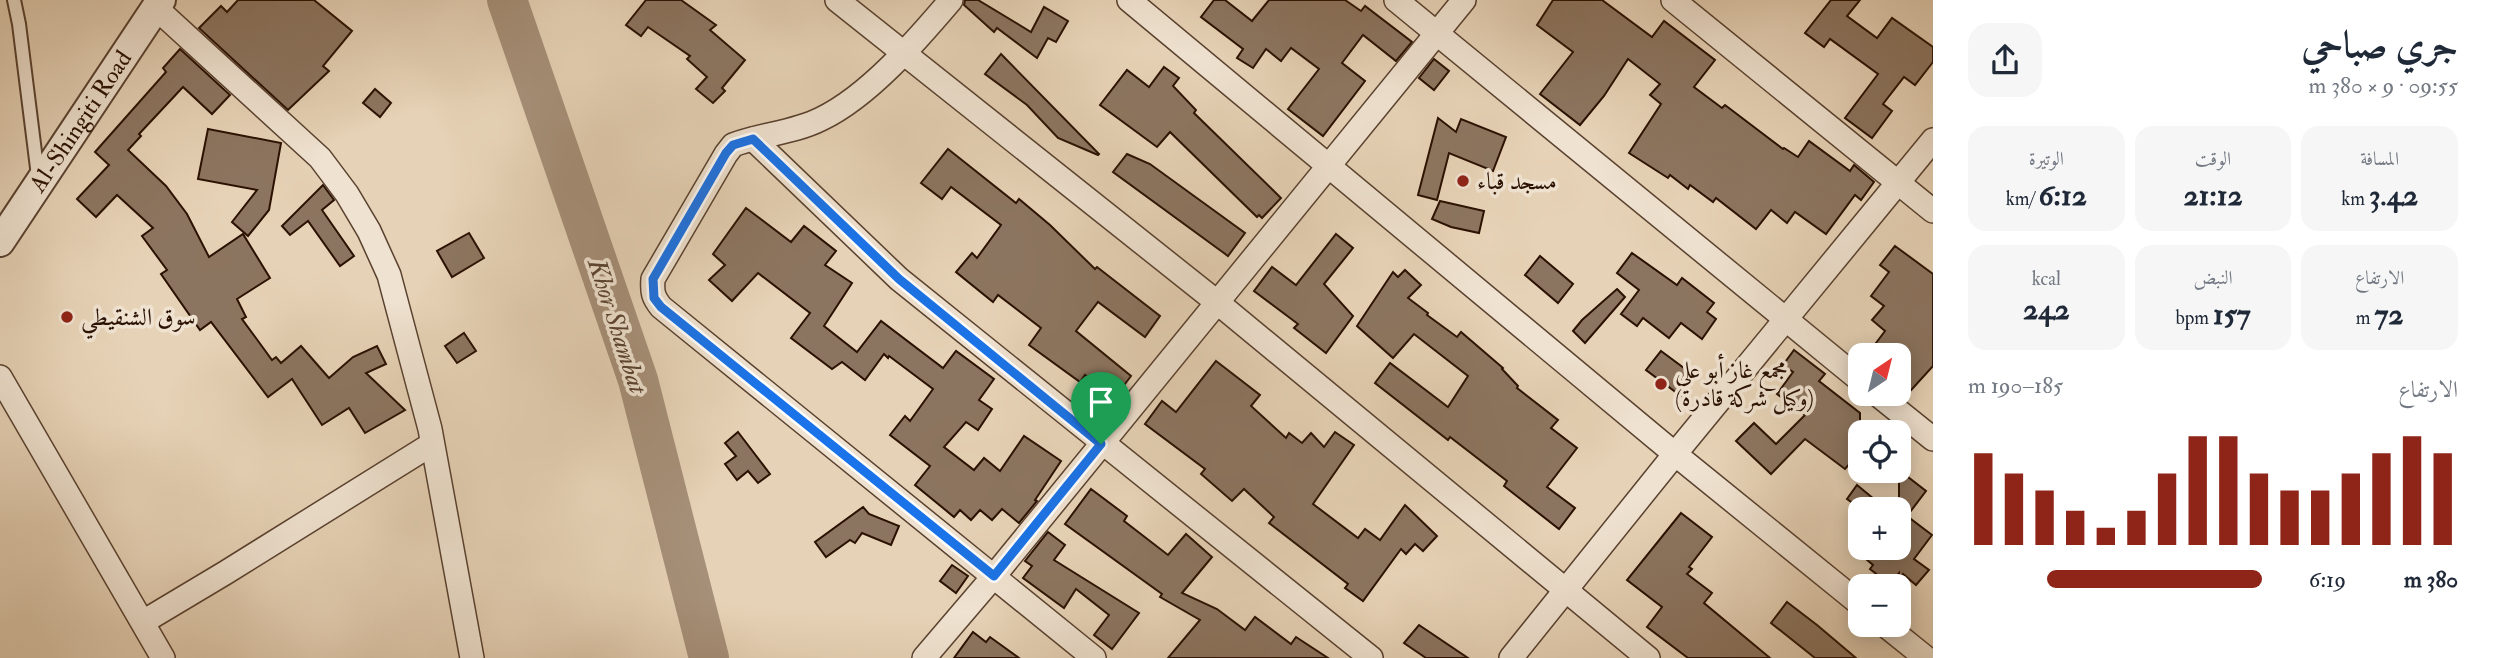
<!DOCTYPE html>
<html lang="ar">
<head>
<meta charset="utf-8">
<style>
  :root { --surface:#fff; --page:#f6f6f7; --text:#1f2937; --muted:#747a83; --accent:#8f2418 }
  body { margin:0; font-family:"IM FELL Double Pica",Amiri,serif; background:var(--page); color:var(--text); direction:rtl; height:100vh; display:flex; flex-direction:column; font-size:26px; white-space:nowrap }
  * { box-sizing:border-box; margin:0 }
  p { font-size:23px; color:var(--muted) }
  .icon { flex:none; width:38px; height:38px; fill:none; stroke:currentColor; stroke-width:2; stroke-linecap:round; stroke-linejoin:round }
  .map { position:relative; flex:1; overflow:hidden; direction:ltr }
  .panel { display:flex; flex-direction:column; background:var(--surface); width:560px }
  .panel>* { flex:none }
  .needle { width:46px; rotate:35deg }
  .tools { position:absolute; left:1848px; top:343px; display:grid; gap:14px }
  .tools a { display:grid; place-items:center; width:63px; height:63px; border-radius:14px; background:var(--surface); box-shadow:0 4px 18px #0003; font-size:35px }
  .pin { position:absolute; display:grid; place-items:center; width:60px; height:60px; color:#fff; margin:-72px -30px; border-radius:50% 50% 50% 0; rotate:-45deg; box-shadow:0 0 7px #0007 }
  .pin .icon { rotate:45deg }
  .round { display:grid; place-items:center; flex:none; width:74px; height:74px; border-radius:21px; background:var(--page) }
  .headline { display:flex; align-items:center; justify-content:space-between; height:119px; padding:0 35px }
  h1 { font-size:38px; font-weight:700; line-height:52px }
  .figures { display:grid; grid-template-columns:repeat(3,1fr); gap:10px; height:119px; padding:7px 35px }
  .figures div { display:grid; align-content:center; border-radius:18px; background:var(--page); text-align:center }
  .figures b { font-size:30px; font-weight:700 }
  .figures small { font-size:19px; font-weight:400 }
  .figures p { font-size:19px }
  .chart { height:196px; padding:14px 35px }
  .chart p { display:flex; justify-content:space-between }
  .chart svg { width:100%; height:126px; margin-top:7px; stroke:var(--accent); stroke-width:6 }
  ul { padding:0 35px; list-style:none; font-size:23px }
  li { display:grid; grid-template-columns:112px 84px 1fr; align-items:center; height:52px }
  li i { height:18px; border-radius:9px; background:var(--accent) }
  main { display:flex; flex:1; min-height:0 }
  .map>svg:first-child { display:block }
  .lines { fill:none; stroke-linecap:round; stroke-linejoin:round }
  .river { stroke:#a69079; stroke-width:40 }
  .building { fill:#8c7560; stroke:#2a1102; stroke-width:2 }
  .service-casing { stroke:#59412f; stroke-width:16 }
  .minor-casing { stroke:#59412f; stroke-width:26 }
  .tertiary-casing { stroke:#59412f; stroke-width:32 }
  .service { stroke:#efe2d0; stroke-width:12 }
  .minor { stroke:#efe2d0; stroke-width:23 }
  .tertiary { stroke:#efe2d0; stroke-width:28 }
  .route-casing { stroke:#fff; stroke-width:14 }
  .route { stroke:#1a73e8; stroke-width:9 }
  .poi-dot { fill:#8f2418; stroke:#efe2d0; stroke-width:2.5 }
  .labels { text-anchor:middle; stroke-width:7; stroke-linejoin:round; paint-order:stroke }
  .street-label { font-size:24px; fill:#2a1102; stroke:#efe2d0 }
  .poi-label { font-size:24px; fill:#2a1102; stroke:#efe2d0; text-anchor:start }
  .water-label { font-size:26px; font-style:italic; fill:#5c4432; stroke:#efe2d0 }
</style>
</head>
<body>
<main>
<section class="panel">
<div class="headline"><div><h1>جري صباحي</h1><p>09:55 · 9 × 380 m</p></div><a class="round"><svg class="icon" aria-label="share" viewBox="0 0 24 24"><path d="M12 15V3M7 8l5-5 5 5M5 13v7h14v-7"/></svg></a></div>
<div class="figures">
<div><p>المسافة</p><b>3.42<small> km</small></b></div>
<div><p>الوقت</p><b>21:12</b></div>
<div><p>الوتيرة</p><b>6:12<small> /km</small></b></div>
</div>
<div class="figures">
<div><p>الارتفاع</p><b>72<small> m</small></b></div>
<div><p>النبض</p><b>157<small> bpm</small></b></div>
<div><p>kcal</p><b>242</b></div>
</div>
<div class="chart"><p><span>الارتفاع</span>185–190 m</p>
<svg viewBox="0 0 160 44" preserveAspectRatio="none"><path d="M5 44V12M15 44V19M25 44V25M35 44V32M45 44V38M55 44V32M65 44V19M75 44V6M85 44V6M95 44V19M105 44V25M115 44V25M125 44V19M135 44V12M145 44V6M155 44V12"/></svg>
</div>
<ul>
<li><b>380 m</b>6:19<i style="width:73%"></i></li>
</ul>
</section>
<div class="map">
<svg width="1933" height="658" viewBox="0 0 1933 658">
  <rect width="100%" height="100%" fill="#e6d2b6"/>
  <filter id="stains"><feTurbulence type="fractalNoise" baseFrequency=".00286" numOctaves="4"/><feColorMatrix values="0 0 0 0 .2 0 0 0 0 .09 0 0 0 0 .02 0 0 0 .5 -.17"/></filter>
  <radialGradient id="worn" r=".72"><stop offset=".6" stop-color="#630" stop-opacity="0"/><stop offset="1" stop-color="#630" stop-opacity=".3"/></radialGradient>
  <g class="lines">
    <polyline class="river" points="507,0 638,380 709,658"/>
  </g>
  <g class="building">
    <polygon points="238,0 314,0 352,31 323,66 329,71 288,110 199,28 221,6 227,12"/>
    <polygon points="646,0 681,0 716,25 710,30 745,60 722,88 725,91 713,103 696,89 707,77 687,59 690,56 648,27 641,36 626,25"/>
    <polygon points="965,0 978,0 1031,32 1044,7 1068,21 1056,42 1048,38 1037,58 997,28 994,32 964,5"/>
    <polygon points="1214,0 1225,0 1252,21 1269,0 1345,0 1361,11 1365,6 1412,42 1396,61 1363,35 1342,63 1365,81 1323,136 1288,109 1319,69 1291,48 1281,61 1266,49 1253,68 1237,58 1243,49 1201,17"/>
    <polygon points="1553,0 1602,0 1652,37 1664,21 1715,60 1694,87 1722,108 1725,105 1783,149 1784,148 1798,157 1809,141 1850,171 1854,165 1874,182 1861,200 1855,195 1826,234 1795,212 1787,223 1771,210 1756,229 1716,198 1713,202 1690,185 1688,189 1670,175 1668,178 1629,153 1661,104 1650,95 1660,84 1628,59 1604,96 1580,125 1540,94 1573,52 1537,25"/>
    <polygon points="1831,0 1860,0 1847,16 1877,38 1892,18 1933,47 1933,62 1915,85 1904,77 1883,104 1892,111 1872,138 1845,118 1878,74 1830,39 1824,47 1805,33"/>
    <polygon points="180,49 230,95 212,114 183,87 139,134 141,136 128,150 166,186 187,214 209,257 243,234 270,278 237,299 246,317 242,319 272,360 276,357 281,363 301,346 329,378 353,357 377,346 386,364 366,373 405,410 365,433 349,408 322,425 292,379 268,397 211,322 200,330 161,274 167,270 142,236 153,228 117,195 96,217 77,199 109,165 95,152 166,72 163,68"/>
    <polygon points="1001,54 1099,154 1098,155 1058,138 1027,105 985,74"/>
    <polygon points="1434,59 1449,71 1434,90 1419,78"/>
    <polygon points="1164,67 1179,78 1173,86 1196,110 1194,113 1281,198 1262,218 1259,215 1257,217 1170,132 1157,147 1100,105 1127,70 1149,87"/>
    <polygon points="375,89 391,103 380,117 363,103"/>
    <polygon points="1438,118 1456,132 1461,119 1506,137 1493,171 1449,153 1437,200 1418,195"/>
    <polygon points="208,129 281,143 269,210 248,236 232,222 257,190 198,179"/>
    <polygon points="948,149 1016,203 1019,199 1050,225 1095,269 1097,267 1160,316 1145,337 1098,302 1076,331 1131,376 1119,392 1106,383 1102,388 1085,375 1080,382 1029,345 1041,328 998,295 993,302 956,272 972,253 977,258 1001,225 951,187 942,199 921,183"/>
    <polygon points="1127,154 1150,164 1245,233 1228,256 1113,172"/>
    <polygon points="323,185 334,200 322,210 354,256 340,266 308,221 290,235 282,226"/>
    <polygon points="1440,201 1484,211 1479,233 1451,227 1432,219"/>
    <polygon points="746,208 791,242 804,226 836,251 825,265 852,283 824,326 857,352 881,321 943,368 956,351 994,379 979,400 992,409 978,430 966,422 944,447 974,470 984,458 1000,471 1024,436 1061,461 1035,500 1037,501 1019,523 1002,509 992,520 980,510 971,520 960,510 954,517 915,485 930,466 890,435 905,416 910,421 933,389 889,356 888,358 884,354 865,380 842,362 832,369 791,338 810,313 758,273 732,301 709,280 725,265 713,254"/>
    <polygon points="469,233 484,258 452,277 437,251"/>
    <polygon points="1336,234 1353,248 1324,284 1353,316 1326,353 1294,328 1298,324 1254,291 1272,267 1296,285"/>
    <polygon points="1895,246 1933,274 1933,366 1904,398 1899,394 1899,355 1867,355 1885,331 1872,320 1884,306 1871,296 1889,272 1880,265"/>
    <polygon points="1632,253 1677,285 1682,278 1714,303 1707,312 1716,319 1702,339 1681,323 1669,338 1643,318 1637,326 1621,314 1639,290 1617,273"/>
    <polygon points="1540,256 1573,284 1558,303 1525,275"/>
    <polygon points="1405,270 1421,285 1408,298 1428,313 1427,315 1457,337 1461,332 1503,368 1502,369 1518,386 1517,388 1558,420 1551,428 1577,448 1547,487 1575,508 1559,529 1504,486 1507,481 1450,437 1448,440 1375,383 1390,363 1448,407 1468,376 1414,334 1393,358 1357,326 1393,272 1398,277"/>
    <polygon points="1617,289 1625,297 1585,343 1573,331 1582,320"/>
    <polygon points="464,333 476,351 457,363 445,346"/>
    <polygon points="1794,350 1825,374 1819,381 1860,413 1860,452 1845,469 1805,439 1771,474 1736,441 1754,423 1776,444 1805,415 1777,394 1793,372 1783,365"/>
    <polygon points="1661,351 1696,377 1681,396 1646,370"/>
    <polygon points="1216,361 1260,395 1251,406 1286,438 1289,433 1302,443 1311,433 1324,447 1335,432 1354,445 1313,504 1358,538 1365,529 1380,540 1405,505 1437,536 1423,551 1415,544 1406,554 1401,549 1363,601 1345,588 1348,584 1269,523 1274,517 1244,489 1232,501 1201,474 1205,469 1145,424 1162,401 1176,412"/>
    <polygon points="738,432 770,474 758,483 748,471 737,480 725,464 736,456 725,443"/>
    <polygon points="1899,470 1926,491 1907,516 1932,535 1914,559 1929,570 1916,585 1903,574 1899,580 1899,573 1889,584 1870,569 1873,565 1853,548 1899,548"/>
    <polygon points="1857,485 1886,509 1861,509 1847,499"/>
    <polygon points="1091,489 1127,516 1124,521 1168,555 1186,534 1212,557 1182,593 1217,609 1245,630 1255,617 1291,644 1296,637 1328,658 1168,658 1200,620 1160,597 1162,594 1065,524"/>
    <polygon points="863,507 869,514 899,526 891,545 862,533 855,543 850,540 826,557 815,542"/>
    <polygon points="1681,513 1712,537 1689,567 1692,569 1687,574 1712,593 1704,603 1770,658 1688,658 1647,627 1662,607 1627,580"/>
    <polygon points="1048,532 1065,545 1054,560 1139,613 1112,649 1094,635 1109,615 1076,589 1064,608 1023,578 1032,566 1025,561"/>
    <polygon points="952,565 968,576 956,593 940,581"/>
    <polygon points="1787,602 1817,625 1856,658 1815,658 1771,623"/>
    <polygon points="1419,625 1468,658 1426,658 1404,643"/>
    <polygon points="973,632 986,642 990,637 1019,658 954,658"/>
  </g>
  <g class="lines">
    <g class="service-casing">
      <polyline id="service" points="14,0 19,24 38,176"/>
    </g>
    <g class="minor-casing">
      <g id="minor">
        <polyline points="837,0 1218,303 1648,658"/>
        <path d="M 951,0 C 917,40 869,96 821,119 C 793,133 762,134 733,145 L 726,154 L 653,279 C 652,292 653,297 661,307 L 1094,658"/>
        <polyline points="1129,0 1675,454 1860,604"/>
        <polyline points="1396,0 1860,380"/>
        <polyline points="1673,0 1933,211"/>
        <polyline points="156,8 320,158 347,194 369,231 389,275 430,429 472,658"/>
        <polyline points="753,139 899,279 1371,658"/>
        <polyline points="0,377 163,658"/>
        <polyline points="1877,394 1933,439"/>
        <polyline points="143,622 225,573 432,444"/>
        <polyline points="1885,625 1926,658"/>
        <polyline points="924,658 994,576 1464,0"/>
        <polyline points="1511,658 1675,454 1933,140"/>
      </g>
    </g>
    <g class="tertiary-casing">
      <g id="tertiary">
        <path id="s1" d="M 0,242 L 161,0"/>
      </g>
    </g>
    <use href="#service" class="service"/>
    <use href="#minor" class="minor"/>
    <use href="#tertiary" class="tertiary"/>
  </g>
  <g class="lines">
    <g class="route-casing">
      <polygon id="route" points="753,139 899,279 1101,444 994,576 661,307 654,298 653,279 726,153 733,145"/>
    </g>
    <use href="#route" class="route"/>
  </g>
  <g class="poi-dot">
    <circle cx="1463" cy="181" r="7"/>
    <circle cx="67" cy="317" r="7"/>
    <circle cx="1661" cy="384" r="7"/>
  </g>
  <g class="labels">
    <g class="street-label">
      <text dy="8" stroke="none"><textPath href="#s1" startOffset="145">Al-Shingiti Road</textPath></text>
    </g>
    <g class="poi-label">
      <text x="1477" y="189">مسجد قباء</text>
      <text x="81" y="325">سوق الشنقيطي</text>
      <text x="1675" y="378">مجمع غاز أبو علي<tspan x="1675" dy="28">(وكيل شركة قادرة)</tspan></text>
    </g>
    <g class="water-label">
      <text transform="translate(618 326) rotate(72)" y="9">Khor Shambat</text>
    </g>
  </g>
  <rect width="100%" height="100%" filter="url(#stains)"/>
  <rect width="100%" height="100%" fill="url(#worn)"/>
</svg>
<div class="tools">
<a><svg class="needle" viewBox="-14 -14 28 28"><path d="M0-13l5 13h-10z" fill="#e53935"/><path d="M0 13l5-13h-10z" fill="#747a83"/></svg></a>
<a><svg class="icon" aria-label="locate" viewBox="0 0 24 24"><circle cx="12" cy="12" r="6"/><path d="M12 2v4M12 18v4M2 12h4M18 12h4"/></svg></a>
<a>+</a>
<a>−</a>
</div>
<div class="pin" style="left:1101px;top:444px;background:#1e9e55"><svg class="icon" aria-label="arrive" viewBox="0 0 24 24"><path d="M6 21V4h12l-3 4 3 4H6"/></svg></div>
</div>
</main>
</body>
</html>
